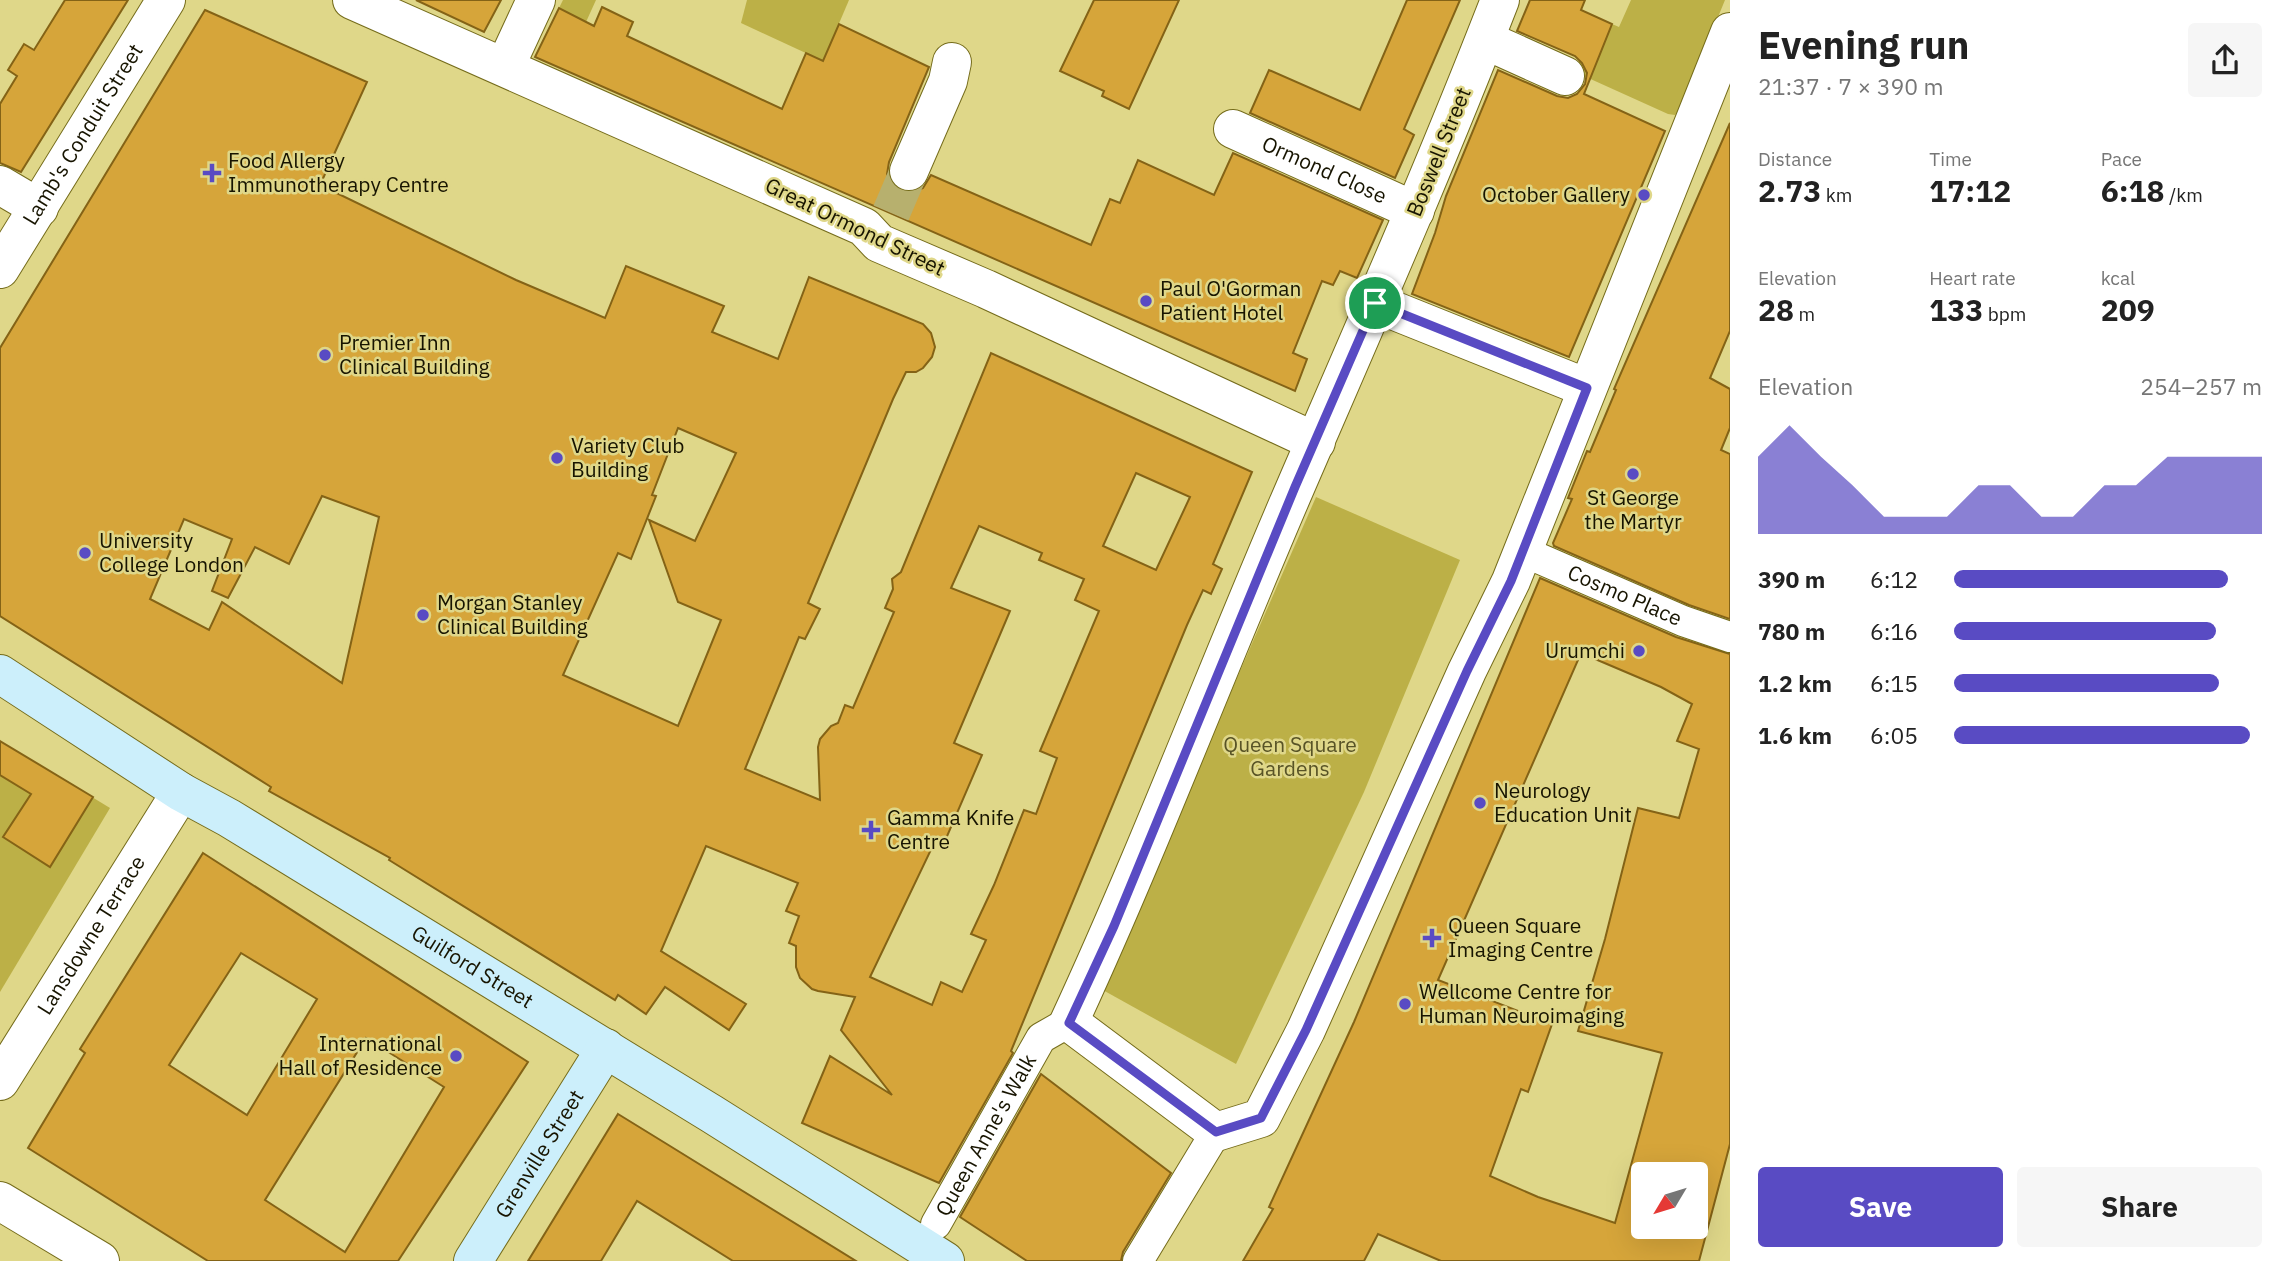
<!DOCTYPE html>
<html lang="en">
<head>
<meta charset="utf-8">
<style>
  :root { --surface:#fff; --page:#f6f6f6; --text:#222; --muted:#767676; --accent:#594bc3 }
  body { margin:0; font-family:"IBM Plex Sans",sans-serif; background:var(--page); color:var(--text); height:100vh; display:flex; flex-direction:column; font-size:26px; white-space:nowrap }
  * { box-sizing:border-box; margin:0 }
  p { font-size:23px; color:var(--muted) }
  .icon { flex:none; width:38px; height:38px; fill:none; stroke:currentColor; stroke-width:2; stroke-linecap:round; stroke-linejoin:round }
  .map { position:relative; flex:1; overflow:hidden }
  .details { display:flex; flex-direction:column; background:var(--surface); width:560px }
  .details>* { flex:none }
  .needle { width:46px; rotate:232deg }
  .controls { position:absolute; left:1631px; top:1162px; display:grid; gap:14px }
  .controls a { display:grid; place-items:center; width:77px; height:77px; border-radius:7px; background:var(--surface); box-shadow:0 7px 28px #0002; font-size:35px }
  .pin { position:absolute; display:grid; place-items:center; width:60px; height:60px; color:#fff; margin:-30px; border:4px solid #fff; border-radius:50%; box-shadow:0 2px 7px #0007 }
  .round { display:grid; place-items:center; flex:none; width:74px; height:74px; border-radius:7px; background:var(--page) }
  .head { display:flex; align-items:center; justify-content:space-between; height:119px; padding:0 28px }
  h1 { font-size:38px; font-weight:700; line-height:52px }
  .metrics { display:grid; grid-template-columns:repeat(3,1fr); gap:10px; height:119px; padding:7px 28px }
  .metrics div { display:grid; align-content:center }
  .metrics b { font-size:30px; font-weight:700 }
  .metrics small { font-size:19px; font-weight:400 }
  .metrics p { font-size:19px }
  .chart { height:196px; padding:14px 28px }
  .chart p { display:flex; justify-content:space-between }
  .chart svg { width:100%; height:126px; margin-top:7px; fill:var(--accent); opacity:.7 }
  .button { display:flex; gap:14px; margin-top:auto; padding:14px 28px }
  .button a { flex:1; height:80px; border-radius:7px; background:var(--accent); color:#fff; font-size:28px; font-weight:700; line-height:80px; text-align:center }
  .button a+a { background:var(--page); color:var(--text) }
  ul { padding:0 28px; list-style:none; font-size:23px }
  li { display:grid; grid-template-columns:112px 84px 1fr; align-items:center; height:52px }
  li i { height:18px; border-radius:9px; background:var(--accent) }
  main { display:flex; flex:1; min-height:0 }
  .map>svg:first-child { display:block }
  .green { fill:#bcb047 }
  .building { fill:#d6a53a; stroke:#846316; stroke-width:2; fill-rule:evenodd }
  .lines { fill:none; stroke-linecap:round; stroke-linejoin:round }
  .minor-tunnel { stroke:#b7b06e; stroke-width:38; stroke-dasharray:38 19; stroke-linecap:butt }
  .pedestrian-casing { stroke:#756c1b; stroke-width:32 }
  .minor-casing { stroke:#756c1b; stroke-width:40 }
  .secondary-casing { stroke:#756c1b; stroke-width:40 }
  .pedestrian { stroke:#fff; stroke-width:30 }
  .minor { stroke:#fff; stroke-width:38 }
  .secondary { stroke:#cceffb; stroke-width:38 }
  .route-casing { stroke:#fff; stroke-width:14 }
  .route { stroke:#594bc3; stroke-width:9 }
  .poi-dot { fill:#594bc3; stroke:#dfd789; stroke-width:2.5 }
  .labels { text-anchor:middle; stroke-width:5; stroke-linejoin:round; paint-order:stroke }
  .street-label { font-size:21px; fill:#171400; stroke:#dfd789 }
  .poi-label { font-size:21px; fill:#171400; stroke:#dfd789; text-anchor:start }
  .park-label { font-size:21px; fill:#585326; stroke:#dfd789 }
</style>
</head>
<body>
<main>
<div class="map">
<svg width="1730" height="1261" viewBox="0 0 1730 1261">
  <rect width="100%" height="100%" fill="#dfd789"/>
  <g class="green">
    <polygon points="563,0 596,0 586,22 559,8"/>
    <polygon points="747,0 849,0 823,61 741,23"/>
    <polygon points="1631,0 1725,0 1680,110 1675,115 1668,114 1575,72 1585,46 1601,52 1612,24 1619,27"/>
    <polygon points="1316,497 1460,560 1364,792 1236,1064 1101,989"/>
    <polygon points="0,741 110,808 0,992"/>
  </g>
  <g class="building">
    <polygon points="65,0 128,0 21,172 0,163 0,104 17,76 8,70 24,44 34,50"/>
    <polygon points="416,0 501,0 484,32"/>
    <polygon points="1094,0 1179,0 1129,109 1102,96 1104,91 1060,71"/>
    <polygon points="1407,0 1460,0 1404,129 1414,135 1395,178 1250,113 1269,70 1360,110"/>
    <polygon points="1530,0 1585,0 1581,10 1612,24 1584,94 1665,131 1569,357 1412,294 1435,233 1446,196 1498,70 1557,96 1568,98 1577,94 1585,84 1587,73 1582,63 1575,56 1517,31"/>
    <polygon points="602,7 633,22 627,36 782,109 806,53 823,61 839,24 929,67 889,162 887,174 892,185 901,191 912,193 923,188 931,175 1091,245 1110,199 1120,203 1138,160 1214,195 1233,153 1383,220 1357,278 1340,271 1333,285 1322,281 1293,353 1307,359 1295,391 535,57 559,8 594,26"/>
    <path d="M 205,10 L 367,82 L 320,185 L 516,280 L 605,318 L 626,266 L 724,306 L 712,332 L 778,359 L 809,277 L 923,324 L 931,333 L 935,347 L 932,357 L 923,368 L 916,372 L 906,372 L 893,399 L 808,603 L 820,609 L 805,639 L 799,637 L 745,769 L 820,800 L 818,747 L 820,739 L 831,726 L 838,723 L 845,705 L 853,708 L 894,612 L 885,608 L 893,589 L 892,579 L 901,572 L 991,353 L 1252,472 L 1213,564 L 1222,569 L 1211,594 L 1203,590 L 1187,625 L 1011,1051 L 1013,1053 L 939,1183 L 802,1123 L 830,1056 L 892,1095 L 841,1030 L 855,997 L 818,991 L 812,989 L 800,978 L 796,967 L 796,946 L 789,943 L 799,916 L 786,911 L 798,883 L 706,846 L 661,951 L 746,1004 L 729,1030 L 665,987 L 646,1014 L 618,995 L 615,1000 L 389,860 L 390,858 L 269,791 L 271,787 L 0,616 L 0,348 ZM 678,428 L 736,453 L 695,541 L 649,520 L 678,602 L 721,620 L 678,726 L 563,675 L 618,553 L 631,559 L 656,496 L 652,495 ZM 1136,473 L 1190,497 L 1156,570 L 1103,546 ZM 322,496 L 379,517 L 342,683 L 222,602 L 209,630 L 150,599 L 184,519 L 232,539 L 212,591 L 228,598 L 255,547 L 289,564 ZM 979,526 L 1042,553 L 1039,560 L 1084,579 L 1075,600 L 1099,611 L 1040,751 L 1057,758 L 1036,814 L 1024,810 L 994,885 L 971,934 L 986,940 L 962,992 L 941,982 L 932,1005 L 870,977 L 937,837 L 945,841 L 982,755 L 954,743 L 1010,611 L 951,588 Z"/>
    <polygon points="1730,123 1730,331 1710,378 1730,389 1730,428 1721,450 1730,454 1730,619 1689,605 1554,546 1553,543 1572,499 1568,498 1587,451 1590,452 1616,390 1614,389"/>
    <path d="M 1540,578 L 1676,637 L 1730,654 L 1730,1144 L 1699,1261 L 1441,1261 L 1378,1234 L 1364,1261 L 1243,1261 L 1273,1209 L 1269,1207 L 1354,1022 ZM 1581,653 L 1661,687 L 1692,704 L 1677,741 L 1699,749 L 1679,818 L 1638,808 L 1605,939 L 1578,1031 L 1662,1053 L 1615,1223 L 1538,1197 L 1490,1176 L 1521,1089 L 1528,1092 L 1552,1024 L 1438,980 ZM 1643,1174 L 1696,1174 L 1696,1227 L 1643,1227 Z"/>
    <polygon points="0,741 93,797 50,867 3,837 31,794 0,775"/>
    <path d="M 203,853 L 528,1062 L 398,1261 L 208,1261 L 28,1148 L 85,1053 L 80,1049 ZM 241,953 L 317,999 L 247,1115 L 169,1065 ZM 366,1038 L 444,1087 L 345,1252 L 265,1200 Z"/>
    <polygon points="1041,1074 1171,1173 1123,1252 1121,1261 1027,1261 960,1217"/>
    <polygon points="618,1114 670,1146 856,1261 733,1261 637,1201 601,1261 528,1261"/>
  </g>
  <g class="lines">
    <polyline class="minor-tunnel" points="891,213 909,171"/>
    <g class="pedestrian-casing">
      <g id="pedestrian">
        <path id="s1" d="M 1522,551 L 1683,621 L 1730,637"/>
        <path id="s2" d="M 936,1224 L 1041,1038 L 1069,1022"/>
        <polyline points="1138,1261 1216,1132"/>
      </g>
    </g>
    <g class="minor-casing">
      <g id="minor">
        <polyline points="352,0 864,227 879,243 986,289 1316,442"/>
        <path d="M 1500,0 C 1436,165 1365,326 1295,488 C 1218,666 1150,847 1069,1022 L 1216,1132 L 1261,1118 L 1306,1030 L 1467,671 L 1511,581 L 1730,32"/>
        <polyline points="1485,40 1565,76"/>
        <polyline points="505,67 536,0"/>
        <path id="s3" d="M 1233,129 L 1415,211"/>
        <polyline points="909,171 948,81 952,62"/>
        <polyline points="0,185 39,208"/>
        <path id="s4" d="M 0,269 L 166,0"/>
        <polyline points="1375,303 1587,388"/>
        <path id="s5" d="M 0,1081 L 181,792"/>
        <polyline points="0,1201 100,1261"/>
      </g>
    </g>
    <g class="secondary-casing">
      <g id="secondary">
        <path id="s6" d="M 0,674 L 181,792 L 229,818 L 712,1114 L 945,1261"/>
        <path id="s7" d="M 473,1261 L 606,1048"/>
      </g>
    </g>
    <use href="#pedestrian" class="pedestrian"/>
    <use href="#minor" class="minor"/>
    <use href="#secondary" class="secondary"/>
  </g>
  <g class="lines">
    <g class="route-casing">
      <polygon id="route" points="1375,303 1587,388 1511,581 1467,671 1306,1030 1261,1118 1216,1132 1069,1023 1114,926 1295,487"/>
    </g>
    <use href="#route" class="route"/>
  </g>
  <g class="poi-dot">
    <path d="M208.5 162.5h7v7h7v7h-7v7h-7v-7h-7v-7h7z"/>
    <circle cx="1644" cy="195" r="7"/>
    <circle cx="1146" cy="301" r="7"/>
    <circle cx="325" cy="355" r="7"/>
    <circle cx="557" cy="458" r="7"/>
    <circle cx="1633" cy="474" r="7"/>
    <circle cx="85" cy="553" r="7"/>
    <circle cx="423" cy="615" r="7"/>
    <circle cx="1639" cy="651" r="7"/>
    <circle cx="1480" cy="803" r="7"/>
    <path d="M867.5 819.5h7v7h7v7h-7v7h-7v-7h-7v-7h7z"/>
    <path d="M1428.5 927.5h7v7h7v7h-7v7h-7v-7h-7v-7h7z"/>
    <circle cx="1405" cy="1004" r="7"/>
    <circle cx="456" cy="1056" r="7"/>
  </g>
  <g class="labels">
    <g class="street-label">
      <text dy="7" stroke="none"><textPath href="#s4" startOffset="158">Lamb's Conduit Street</textPath></text>
      <text transform="translate(1439 152) rotate(-68)" y="7">Boswell Street</text>
      <text dy="7" stroke="none"><textPath href="#s3" startOffset="100">Ormond Close</textPath></text>
      <text transform="translate(855 227) rotate(26)" y="7">Great Ormond Street</text>
      <text dy="7" stroke="none"><textPath href="#s1" startOffset="112">Cosmo Place</textPath></text>
      <text dy="7" stroke="none"><textPath href="#s5" startOffset="172">Lansdowne Terrace</textPath></text>
      <text dy="7" stroke="none"><textPath href="#s6" startOffset="556">Guilford Street</textPath></text>
      <text dy="7" stroke="none"><textPath href="#s2" startOffset="102">Queen Anne's Walk</textPath></text>
      <text dy="7" stroke="none"><textPath href="#s7" startOffset="126">Grenville Street</textPath></text>
    </g>
    <g class="poi-label">
      <text x="228" y="168">Food Allergy<tspan x="228" dy="24">Immunotherapy Centre</tspan></text>
      <text x="1630" y="202" text-anchor="end">October Gallery</text>
      <text x="1160" y="296">Paul O'Gorman<tspan x="1160" dy="24">Patient Hotel</tspan></text>
      <text x="339" y="350">Premier Inn<tspan x="339" dy="24">Clinical Building</tspan></text>
      <text x="571" y="453">Variety Club<tspan x="571" dy="24">Building</tspan></text>
      <text x="1633" y="505" text-anchor="middle">St George<tspan x="1633" dy="24">the Martyr</tspan></text>
      <text x="99" y="548">University<tspan x="99" dy="24">College London</tspan></text>
      <text x="437" y="610">Morgan Stanley<tspan x="437" dy="24">Clinical Building</tspan></text>
      <text x="1625" y="658" text-anchor="end">Urumchi</text>
      <text x="1494" y="798">Neurology<tspan x="1494" dy="24">Education Unit</tspan></text>
      <text x="887" y="825">Gamma Knife<tspan x="887" dy="24">Centre</tspan></text>
      <text x="1448" y="933">Queen Square<tspan x="1448" dy="24">Imaging Centre</tspan></text>
      <text x="1419" y="999">Wellcome Centre for<tspan x="1419" dy="24">Human Neuroimaging</tspan></text>
      <text x="442" y="1051" text-anchor="end">International<tspan x="442" dy="24">Hall of Residence</tspan></text>
    </g>
    <g class="park-label">
      <text x="1290" y="752">Queen Square<tspan x="1290" dy="24">Gardens</tspan></text>
    </g>
  </g>
</svg>
<div class="controls">
<a><svg class="needle" viewBox="-14 -14 28 28"><path d="M0-13l5 13h-10z" fill="#e53935"/><path d="M0 13l5-13h-10z" fill="#767676"/></svg></a>
</div>
<div class="pin" style="left:1375px;top:303px;background:#1e9e55"><svg class="icon" aria-label="arrive" viewBox="0 0 24 24"><path d="M6 21V4h12l-3 4 3 4H6"/></svg></div>
</div>
<section class="details">
<div class="head"><div><h1>Evening run</h1><p>21:37 · 7 × 390 m</p></div><a class="round"><svg class="icon" aria-label="share" viewBox="0 0 24 24"><path d="M12 15V3M7 8l5-5 5 5M5 13v7h14v-7"/></svg></a></div>
<div class="metrics">
<div><p>Distance</p><b>2.73<small> km</small></b></div>
<div><p>Time</p><b>17:12</b></div>
<div><p>Pace</p><b>6:18<small> /km</small></b></div>
</div>
<div class="metrics">
<div><p>Elevation</p><b>28<small> m</small></b></div>
<div><p>Heart rate</p><b>133<small> bpm</small></b></div>
<div><p>kcal</p><b>209</b></div>
</div>
<div class="chart"><p><span>Elevation</span>254–257 m</p>
<svg viewBox="0 0 160 44" preserveAspectRatio="none"><path d="M0 44V17L10 6L20 17L30 27L40 38L50 38L60 38L70 27L80 27L90 38L100 38L110 27L120 27L130 17L140 17L150 17L160 17V44z"/></svg>
</div>
<ul>
<li><b>390 m</b>6:12<i style="width:89%"></i></li>
<li><b>780 m</b>6:16<i style="width:85%"></i></li>
<li><b>1.2 km</b>6:15<i style="width:86%"></i></li>
<li><b>1.6 km</b>6:05<i style="width:96%"></i></li>
</ul>
<div class="button"><a>Save</a><a>Share</a></div>
</section>
</main>
</body>
</html>
